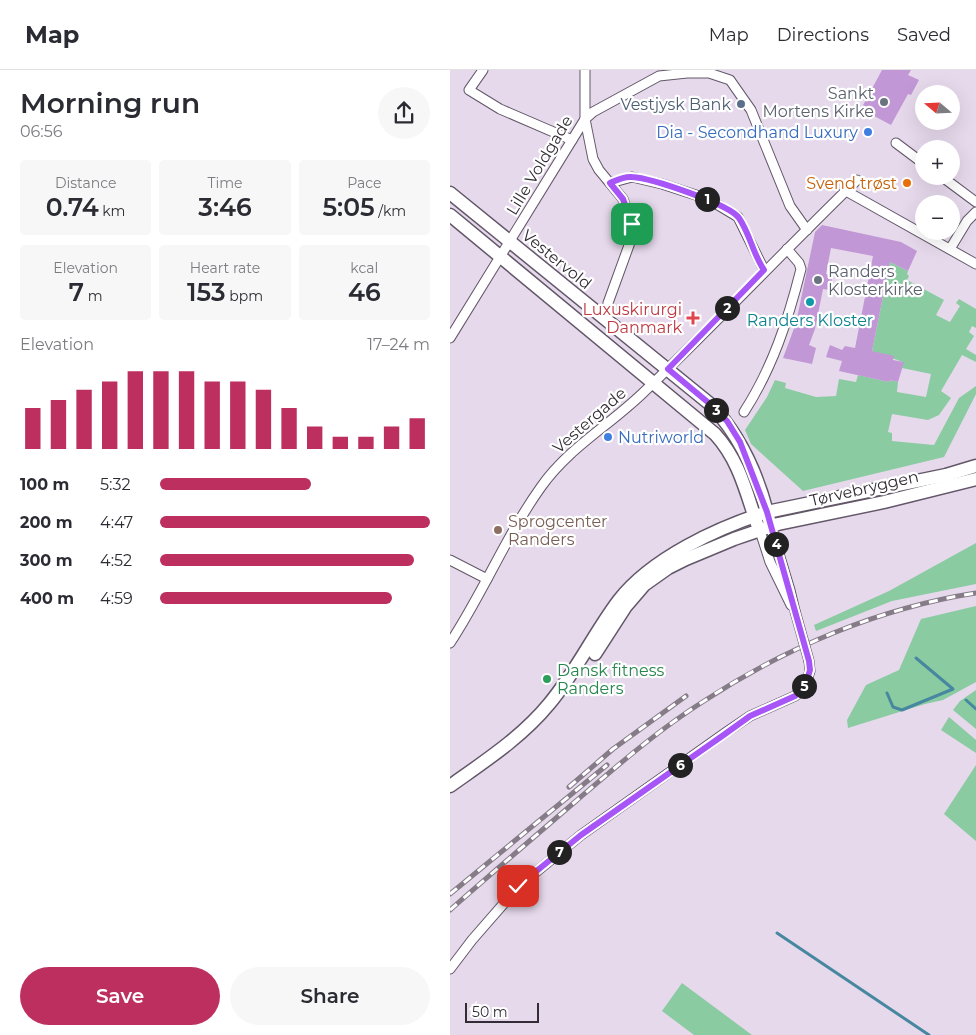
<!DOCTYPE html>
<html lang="en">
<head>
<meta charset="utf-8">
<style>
  :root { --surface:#fff; --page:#f7f7f7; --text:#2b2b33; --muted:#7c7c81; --line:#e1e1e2; --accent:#bd2f5f }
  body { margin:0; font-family:Montserrat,sans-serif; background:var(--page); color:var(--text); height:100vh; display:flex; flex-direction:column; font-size:19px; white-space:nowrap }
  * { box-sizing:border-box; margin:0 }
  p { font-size:16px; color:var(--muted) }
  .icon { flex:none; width:28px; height:28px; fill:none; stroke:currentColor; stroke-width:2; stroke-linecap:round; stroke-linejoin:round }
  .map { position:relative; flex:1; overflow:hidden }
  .panel { display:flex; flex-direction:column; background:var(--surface); width:450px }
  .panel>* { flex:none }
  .needle { width:32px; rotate:289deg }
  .buttons { position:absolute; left:465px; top:15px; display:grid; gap:10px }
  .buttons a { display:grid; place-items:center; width:45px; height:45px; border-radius:50%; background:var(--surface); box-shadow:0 5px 20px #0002; font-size:25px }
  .scale { position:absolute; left:15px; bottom:12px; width:74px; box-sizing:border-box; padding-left:5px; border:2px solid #322d34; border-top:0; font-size:14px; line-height:18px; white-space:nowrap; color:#322d34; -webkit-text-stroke:4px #fff; paint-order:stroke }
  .pin { position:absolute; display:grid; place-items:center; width:42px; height:42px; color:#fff; margin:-21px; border-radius:10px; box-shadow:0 2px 8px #0006 }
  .km { position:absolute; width:25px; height:25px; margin:-12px; border-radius:50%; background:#222; color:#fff; font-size:14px; line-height:25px; text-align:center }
  .round { display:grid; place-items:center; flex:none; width:52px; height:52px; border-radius:26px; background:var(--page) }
  .head { display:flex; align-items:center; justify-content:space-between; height:85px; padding:0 20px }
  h1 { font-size:28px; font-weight:600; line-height:38px }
  .stats { display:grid; grid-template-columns:repeat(3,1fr); gap:8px; height:85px; padding:5px 20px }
  .stats div { display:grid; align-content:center; border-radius:5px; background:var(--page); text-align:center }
  .stats b { font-size:25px; font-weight:600 }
  .stats small { font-size:14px; font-weight:400 }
  .stats p { font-size:14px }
  .chart { height:140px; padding:10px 20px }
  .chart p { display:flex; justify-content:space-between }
  .chart svg { width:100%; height:90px; margin-top:5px; stroke:var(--accent); stroke-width:6 }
  .button { display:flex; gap:10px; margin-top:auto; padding:10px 20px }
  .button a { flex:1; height:58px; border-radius:30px; background:var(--accent); color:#fff; font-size:20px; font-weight:600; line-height:58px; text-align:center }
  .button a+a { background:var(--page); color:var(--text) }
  ul { padding:0 20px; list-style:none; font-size:16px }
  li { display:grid; grid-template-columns:80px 60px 1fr; align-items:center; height:38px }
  li i { height:12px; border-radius:6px; background:var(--accent) }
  header { display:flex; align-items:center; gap:30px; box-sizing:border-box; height:70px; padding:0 25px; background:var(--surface); border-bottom:1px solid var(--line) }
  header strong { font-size:24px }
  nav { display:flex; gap:28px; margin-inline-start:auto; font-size:18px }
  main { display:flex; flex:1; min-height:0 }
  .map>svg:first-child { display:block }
  .green { fill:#8acba2 }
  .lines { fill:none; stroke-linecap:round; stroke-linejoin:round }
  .stream { stroke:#47879f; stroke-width:3 }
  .building { fill:#c297d5 }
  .minor-casing { stroke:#625768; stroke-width:11 }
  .secondary-casing { stroke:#625768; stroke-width:15 }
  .minor { stroke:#fff; stroke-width:9 }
  .secondary { stroke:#fff; stroke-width:12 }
  .rail-casing { stroke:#857c88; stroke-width:5 }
  .rail { stroke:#fff; stroke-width:3; stroke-dasharray:9; stroke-linecap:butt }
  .minor-bridge-casing { stroke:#625768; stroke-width:11; stroke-linecap:butt }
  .minor-bridge { stroke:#fff; stroke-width:9 }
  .route-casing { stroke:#fff; stroke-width:10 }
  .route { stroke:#a855f7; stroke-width:6 }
  .worship-dot { fill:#6b7280; stroke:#fff; stroke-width:2 }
  .service-dot { fill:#5c6f8a; stroke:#fff; stroke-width:2 }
  .shop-dot { fill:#3f7fe0; stroke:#fff; stroke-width:2 }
  .food-dot { fill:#e8710a; stroke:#fff; stroke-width:2 }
  .culture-dot { fill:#0f9aa8; stroke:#fff; stroke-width:2 }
  .health-dot { fill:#e0444e; stroke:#fff; stroke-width:2 }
  .education-dot { fill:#8d6e63; stroke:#fff; stroke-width:2 }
  .leisure-dot { fill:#2e9e5b; stroke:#fff; stroke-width:2 }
  .labels { text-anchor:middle; stroke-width:4.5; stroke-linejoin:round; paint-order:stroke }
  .worship-label { font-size:16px; fill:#5b616d; stroke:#fff; text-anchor:end }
  .service-label { font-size:16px; fill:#4e5e75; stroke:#fff; text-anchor:end }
  .shop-label { font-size:16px; fill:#366cbe; stroke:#fff; text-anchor:end }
  .street-label { font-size:16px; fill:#322d34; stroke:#fff }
  .food-label { font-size:16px; fill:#c56008; stroke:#fff; text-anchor:end }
  .health-label { font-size:16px; fill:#be3a42; stroke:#fff; text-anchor:end }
  .culture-label { font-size:16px; fill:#0d838f; stroke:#fff }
  .education-label { font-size:16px; fill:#785e54; stroke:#fff; text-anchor:start }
  .leisure-label { font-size:16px; fill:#27864d; stroke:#fff; text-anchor:start }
</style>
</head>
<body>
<header>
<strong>Map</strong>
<nav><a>Map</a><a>Directions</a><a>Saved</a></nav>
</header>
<main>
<section class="panel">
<div class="head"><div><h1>Morning run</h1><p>06:56</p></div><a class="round"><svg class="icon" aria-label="share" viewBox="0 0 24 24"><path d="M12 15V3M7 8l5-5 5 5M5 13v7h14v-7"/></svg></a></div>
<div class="stats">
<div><p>Distance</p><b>0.74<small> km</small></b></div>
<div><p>Time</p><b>3:46</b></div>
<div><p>Pace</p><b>5:05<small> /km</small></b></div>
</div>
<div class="stats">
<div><p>Elevation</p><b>7<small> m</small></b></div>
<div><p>Heart rate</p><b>153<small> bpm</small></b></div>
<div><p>kcal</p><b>46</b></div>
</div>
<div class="chart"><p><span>Elevation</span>17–24 m</p>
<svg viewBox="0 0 160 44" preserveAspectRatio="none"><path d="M5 44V24M15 44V20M25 44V15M35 44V11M45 44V6M55 44V6M65 44V6M75 44V11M85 44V11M95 44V15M105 44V24M115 44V33M125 44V38M135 44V38M145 44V33M155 44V29"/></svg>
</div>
<ul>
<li><b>100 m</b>5:32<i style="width:56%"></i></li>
<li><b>200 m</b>4:47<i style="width:100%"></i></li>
<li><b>300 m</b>4:52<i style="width:94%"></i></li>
<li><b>400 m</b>4:59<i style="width:86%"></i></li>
</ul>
<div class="button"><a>Save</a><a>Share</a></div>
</section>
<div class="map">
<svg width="526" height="965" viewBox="0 0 526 965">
  <rect width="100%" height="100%" fill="#e6d9ec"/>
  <g class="green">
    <polygon points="440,192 458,201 457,204 459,206 457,210 494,230 486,245 500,252 510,236 506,233 509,229 526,239 526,258 522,256 519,262 524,266 516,279 526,285 526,292 512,285 491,321 501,328 489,345 478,350 442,344 438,362 442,363 442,371 484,375 509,328 526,316 526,324 494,387 353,421 301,374 295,360 317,327 325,310 336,313 335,318 366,327 386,326 389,309 406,312 408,305 439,312 440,310 448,312 447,322 476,327 481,304 452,298 453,292 422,281"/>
    <polygon points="526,473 526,514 442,531 366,561 364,555 439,521"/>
    <polygon points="526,536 526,612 493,630 475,634 398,658 397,650 416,615 449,600 471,549"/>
    <polygon points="526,620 526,659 503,640 510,631"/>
    <polygon points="499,647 526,670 526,683 491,660"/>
    <polygon points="526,695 526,771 494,744"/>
    <polygon points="232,913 302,965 244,965 212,941"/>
  </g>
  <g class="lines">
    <g class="stream">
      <polyline points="437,623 443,637 452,640 503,619 466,588"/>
      <polyline points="516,630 526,639"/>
      <polyline points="327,863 479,965"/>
    </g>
  </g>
  <g class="building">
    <polygon points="432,0 461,0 458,5 469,10 461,25 458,24 441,55 411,39"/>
    <polygon points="372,155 451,172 467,181 458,201 440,192 422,281 444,286 443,290 454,292 448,312 440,310 439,312 389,301 392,291 376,287 380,275 392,280 395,276 405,278 423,186 381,178 376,204 383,206 379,220 373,219 365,259 359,275 366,278 362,294 333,288 346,253 365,162"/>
  </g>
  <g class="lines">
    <g class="minor-casing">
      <g id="minor">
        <polyline points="33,0 19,20 50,39 122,70"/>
        <polyline points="135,49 143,42 209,6 237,3 259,3 280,10 301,40 340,136 357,160"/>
        <polyline points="135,49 143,89 149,100 173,129 182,154 182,167 158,233"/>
        <polyline points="446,73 474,94"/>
        <polyline points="491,106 526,132"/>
        <polyline points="160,113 182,107 212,114 258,129 288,147 314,200"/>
        <polyline points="396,121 526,194"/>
        <polyline points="500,179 517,151 526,142"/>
        <polyline points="0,268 135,49 135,0"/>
        <path d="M 294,342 C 323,297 338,250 351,199 L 349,193 L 337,179"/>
        <polyline points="321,457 340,520 345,541"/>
        <polyline points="310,461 320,492 341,535"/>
        <polyline points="0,490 37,509"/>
        <path d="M 0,573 C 33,523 56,466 91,417 C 119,377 162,354 196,320 C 268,251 336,179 407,110"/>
        <polyline points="0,899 22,870 69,816 131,765 275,663 300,646 345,626 352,620 357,610 360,601 359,591"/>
      </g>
    </g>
    <g class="secondary-casing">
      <g id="secondary">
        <path d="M 0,123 L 260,334 C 290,365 309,408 319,450"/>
        <path d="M 0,145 L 265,364 C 289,390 296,422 307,454"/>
        <polyline points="145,584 176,536 194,515 218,498 236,489 284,469 328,454 434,432 526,409"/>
        <path d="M 0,716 C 35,691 72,667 99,634 C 126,602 144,563 169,530 C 202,488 267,458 317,442 L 496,405 L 526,396"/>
      </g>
    </g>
    <use href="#minor" class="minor"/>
    <use href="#secondary" class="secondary"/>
    <g class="rail-casing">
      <g id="rail">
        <polyline points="119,717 163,679 236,626"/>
        <polyline points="0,824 157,695"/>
        <path d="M 0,840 C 42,803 84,767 126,731 C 167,696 208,660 254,631 C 335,578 429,538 526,523"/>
      </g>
    </g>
    <use href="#rail" class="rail"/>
    <g class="minor-bridge-casing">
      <polyline id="minor-bridge" points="345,541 359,591"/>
    </g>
    <use href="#minor-bridge" class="minor-bridge"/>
  </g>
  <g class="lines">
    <g class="route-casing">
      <path id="route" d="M 68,816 L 131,765 L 275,664 L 300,646 L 345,626 L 352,620 L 357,610 L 360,600 L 359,591 L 317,442 L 290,372 L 277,351 L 260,334 L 218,299 L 314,200 C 303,184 300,164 289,148 C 279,134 201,108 182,107 C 174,106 167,110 160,113 L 173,129 L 182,154"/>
    </g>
    <use href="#route" class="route"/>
  </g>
  <g class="worship-dot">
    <circle cx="434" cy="32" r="5"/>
    <circle cx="368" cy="210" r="5"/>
  </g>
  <circle class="service-dot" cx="291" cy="34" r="5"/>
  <g class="shop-dot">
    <circle cx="418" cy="62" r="5"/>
    <circle cx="158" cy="367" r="5"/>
  </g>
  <circle class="food-dot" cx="457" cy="113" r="5"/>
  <circle class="culture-dot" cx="360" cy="232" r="5"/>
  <path class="health-dot" d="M240.5 240.5h5v5h5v5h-5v5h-5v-5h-5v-5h5z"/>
  <circle class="education-dot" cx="48" cy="460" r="5"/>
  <circle class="leisure-dot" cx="97" cy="609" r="5"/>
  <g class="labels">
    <g class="worship-label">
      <text x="424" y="29">Sankt<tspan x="424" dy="18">Mortens Kirke</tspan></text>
      <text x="378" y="207" text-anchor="start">Randers<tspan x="378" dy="18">Klosterkirke</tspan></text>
    </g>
    <g class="service-label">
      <text x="281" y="40">Vestjysk Bank</text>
    </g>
    <g class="shop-label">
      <text x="408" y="68">Dia - Secondhand Luxury</text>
      <text x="168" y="373" text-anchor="start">Nutriworld</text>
    </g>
    <g class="street-label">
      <text transform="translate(89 95) rotate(-59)" y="6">Lille Voldgade</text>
      <text transform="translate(107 189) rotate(39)" y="6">Vestervold</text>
      <text transform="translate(139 350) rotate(-41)" y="6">Vestergade</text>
      <text transform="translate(414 418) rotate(-13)" y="6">Tørvebryggen</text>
    </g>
    <g class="food-label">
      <text x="447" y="119">Svend trøst</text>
    </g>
    <g class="health-label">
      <text x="232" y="245">Luxuskirurgi<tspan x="232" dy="18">Danmark</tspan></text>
    </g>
    <g class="culture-label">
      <text x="360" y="256">Randers Kloster</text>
    </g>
    <g class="education-label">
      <text x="58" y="457">Sprogcenter<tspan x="58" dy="18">Randers</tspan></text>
    </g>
    <g class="leisure-label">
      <text x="107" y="606">Dansk fitness<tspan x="107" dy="18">Randers</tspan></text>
    </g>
  </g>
</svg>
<div class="buttons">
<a><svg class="needle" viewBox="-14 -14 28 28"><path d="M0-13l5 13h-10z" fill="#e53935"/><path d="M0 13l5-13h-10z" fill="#7c7c81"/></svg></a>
<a>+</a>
<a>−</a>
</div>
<div class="scale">50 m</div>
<div class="pin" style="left:182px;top:154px;background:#1e9e55"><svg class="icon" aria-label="arrive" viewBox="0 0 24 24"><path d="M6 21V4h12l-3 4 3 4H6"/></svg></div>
<div class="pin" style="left:68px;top:816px;background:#d93025"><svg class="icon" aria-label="check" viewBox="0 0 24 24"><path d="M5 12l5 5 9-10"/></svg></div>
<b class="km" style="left:257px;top:129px">1</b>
<b class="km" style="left:277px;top:238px">2</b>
<b class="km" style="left:266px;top:340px">3</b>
<b class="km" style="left:326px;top:474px">4</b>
<b class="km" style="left:354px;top:616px">5</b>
<b class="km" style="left:230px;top:695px">6</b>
<b class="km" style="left:109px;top:782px">7</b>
</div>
</main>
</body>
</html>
